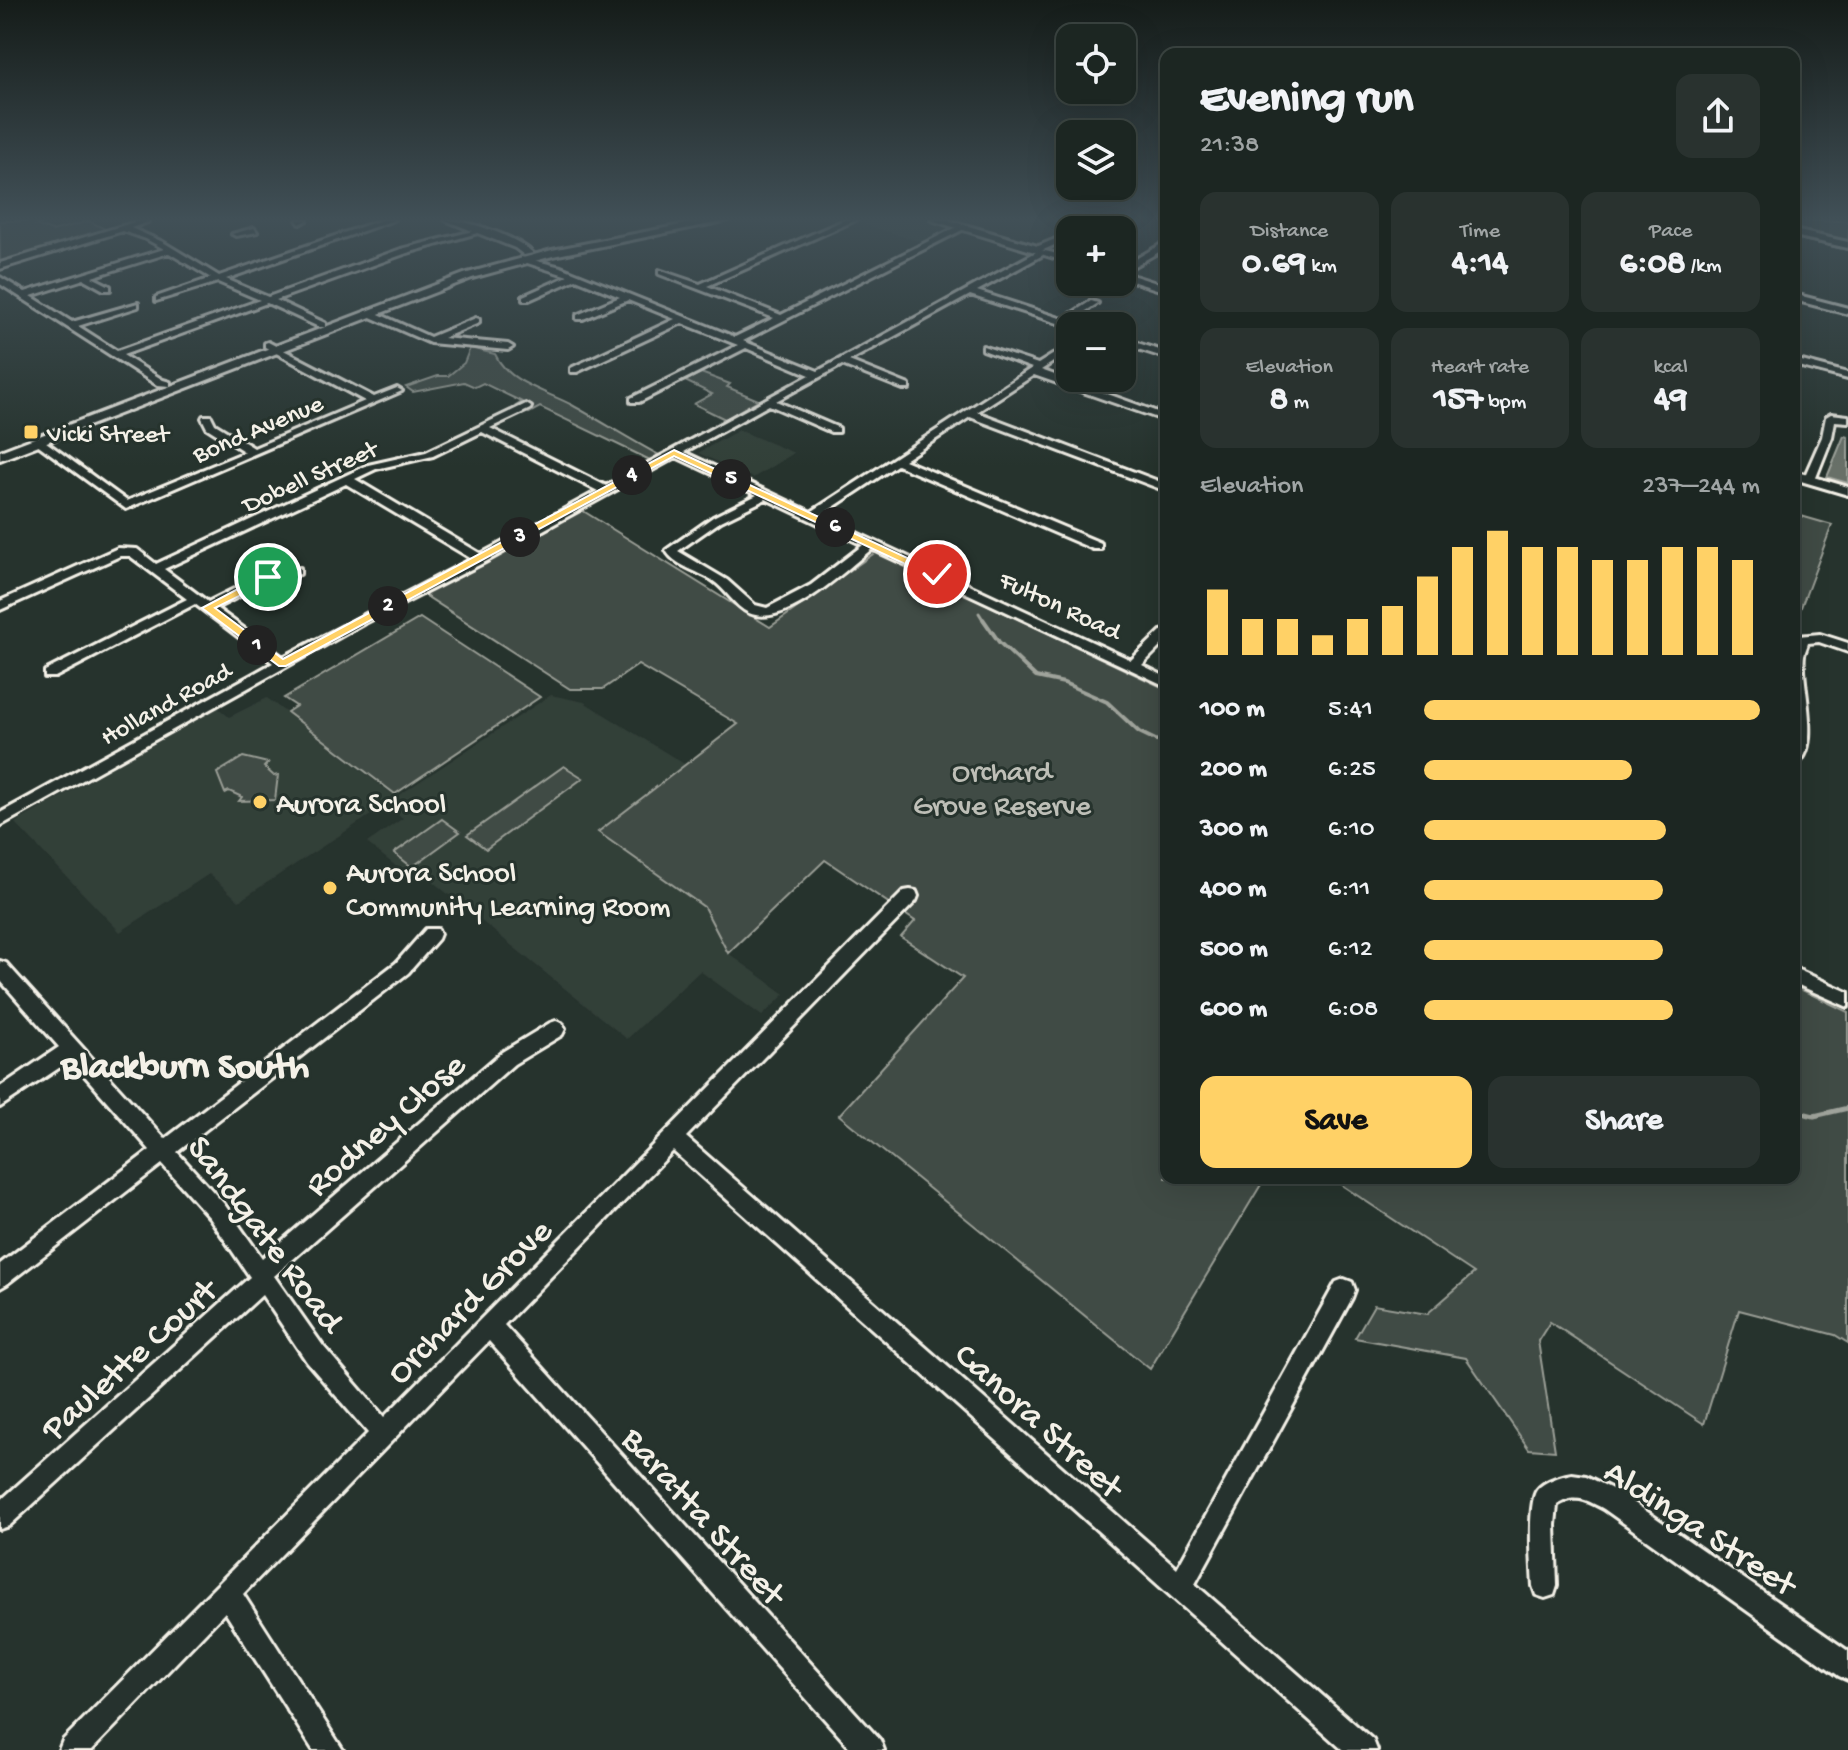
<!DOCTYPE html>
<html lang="en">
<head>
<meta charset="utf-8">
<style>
  :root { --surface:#1c2622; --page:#29322f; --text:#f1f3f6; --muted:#a0a5a5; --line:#3a4340; --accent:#ffd166 }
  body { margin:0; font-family:"Gochi Hand",sans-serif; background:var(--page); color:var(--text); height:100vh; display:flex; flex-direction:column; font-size:30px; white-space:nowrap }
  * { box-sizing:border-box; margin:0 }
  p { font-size:26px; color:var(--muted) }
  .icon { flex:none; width:44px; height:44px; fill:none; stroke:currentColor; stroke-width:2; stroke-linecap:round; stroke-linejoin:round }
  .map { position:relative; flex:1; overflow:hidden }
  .panel { position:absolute; left:1160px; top:48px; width:640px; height:1136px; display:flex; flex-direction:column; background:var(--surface); border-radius:16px; box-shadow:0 8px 32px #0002,0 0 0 2px var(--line) }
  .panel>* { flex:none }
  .buttons { position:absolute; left:1056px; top:24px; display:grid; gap:16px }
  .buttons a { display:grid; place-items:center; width:80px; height:80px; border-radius:16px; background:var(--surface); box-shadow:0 8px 32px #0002,0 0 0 2px var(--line); font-size:40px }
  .pin { position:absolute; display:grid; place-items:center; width:68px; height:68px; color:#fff; margin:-34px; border:4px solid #fff; border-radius:50%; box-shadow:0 2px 8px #0007 }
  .km { position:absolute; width:40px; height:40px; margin:-20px; border-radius:50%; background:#222; color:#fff; font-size:22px; line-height:40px; text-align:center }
  .round { display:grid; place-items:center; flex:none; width:84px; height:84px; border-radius:16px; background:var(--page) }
  .summary { display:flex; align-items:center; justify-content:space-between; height:136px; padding:0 40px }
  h1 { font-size:44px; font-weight:700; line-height:60px }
  .stats { display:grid; grid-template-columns:repeat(3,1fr); gap:12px; height:136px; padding:8px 40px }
  .stats div { display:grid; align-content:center; border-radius:16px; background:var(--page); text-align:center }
  .stats b { font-size:34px; font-weight:700 }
  .stats small { font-size:22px; font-weight:400 }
  .stats p { font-size:22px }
  .chart { height:224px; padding:16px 40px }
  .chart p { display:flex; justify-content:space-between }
  .chart svg { width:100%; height:144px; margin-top:8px; stroke:var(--accent); stroke-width:6 }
  .primary-button { display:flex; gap:16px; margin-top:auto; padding:16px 40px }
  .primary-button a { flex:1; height:92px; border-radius:16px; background:var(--accent); color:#111; font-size:32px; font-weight:700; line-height:92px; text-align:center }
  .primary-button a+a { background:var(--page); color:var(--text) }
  ul { padding:0 40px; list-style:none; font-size:26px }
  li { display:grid; grid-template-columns:128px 96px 1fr; align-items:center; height:60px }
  li i { height:20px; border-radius:10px; background:var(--accent) }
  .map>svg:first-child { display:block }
  .built { fill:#333f39 }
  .green { fill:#414b45; stroke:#9a9e96; stroke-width:2 }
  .water { fill:#676f68; stroke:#9fa39b; stroke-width:2 }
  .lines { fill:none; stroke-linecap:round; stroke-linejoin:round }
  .stream-far2 { stroke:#9fa39b; stroke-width:3 }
  .stream-far1 { stroke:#9fa39b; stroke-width:4 }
  .stream { stroke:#9fa39b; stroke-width:5 }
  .minor-casing { stroke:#f4f1e8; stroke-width:6 }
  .major-casing { stroke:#f4f1e8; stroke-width:6 }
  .highway-casing { stroke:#f4f1e8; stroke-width:6 }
  .minor { fill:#26332d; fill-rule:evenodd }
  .major { fill:#26332d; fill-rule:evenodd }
  .highway { fill:#26332d; fill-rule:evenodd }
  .tram { stroke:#f4f1e8; stroke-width:2 }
  .route { fill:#ffd166; stroke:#fff; stroke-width:2 }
  .poi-dot { fill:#ffd166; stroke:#26332d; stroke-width:3 }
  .labels { text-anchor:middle; stroke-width:6; stroke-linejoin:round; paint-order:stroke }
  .far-street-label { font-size:26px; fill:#f4f1e8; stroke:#26332d }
  .far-poi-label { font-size:26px; fill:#f4f1e8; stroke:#26332d; text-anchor:start }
  .park-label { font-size:30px; fill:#bebfb7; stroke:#26332d }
  .poi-label { font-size:30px; fill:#f4f1e8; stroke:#26332d; text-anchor:start }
  .near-street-label { font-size:36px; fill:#f4f1e8; stroke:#26332d }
  .district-label { font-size:38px; font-weight:bold; fill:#f4f1e8; stroke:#26332d }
</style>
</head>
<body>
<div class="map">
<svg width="1848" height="1750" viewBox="0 0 1848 1750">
  <rect width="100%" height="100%" fill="#26332d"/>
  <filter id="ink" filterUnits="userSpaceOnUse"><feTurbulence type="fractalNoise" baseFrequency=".0125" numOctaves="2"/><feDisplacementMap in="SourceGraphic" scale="16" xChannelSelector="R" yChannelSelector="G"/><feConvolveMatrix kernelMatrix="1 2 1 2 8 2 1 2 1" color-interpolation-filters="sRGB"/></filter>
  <g filter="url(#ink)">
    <g class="built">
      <polygon points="932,221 958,228 927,244 856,222"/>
      <polygon points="1166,250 1166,285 1128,274 1160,253"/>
      <polygon points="739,430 794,453 753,478 698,453"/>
      <polygon points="551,695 584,702 686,765 599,832 704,907 728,953 785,994 762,1016 700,971 627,1039 422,873 413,880 367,843 403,818 383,807 239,901 209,874 120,932 15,823 217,707 229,717 267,698 396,797"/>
    </g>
    <g class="green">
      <polygon points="0,221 49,221 36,225 52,231 89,221 109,231 0,263"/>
      <polygon points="1794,221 1848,221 1848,241 1794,230"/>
      <path d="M 470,348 L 495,354 C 508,383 546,391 572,405 C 601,421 629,439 659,455 L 650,460 L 540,407 L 529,413 L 516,406 L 522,402 L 483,383 L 475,387 L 464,382 L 413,392 L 406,387 L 438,376 L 448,376 L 464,363 Z"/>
      <polygon points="701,373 730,384 727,387 758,400 725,419 694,404 712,394 685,381"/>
      <polygon points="580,509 770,627 876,552 1166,689 1166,1178 1265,1178 1150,1369 839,1115 963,978 901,937 915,921 825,860 728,953 704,907 598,832 738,724 638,665 603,689 570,689 423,594"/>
      <polygon points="1794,514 1832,525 1794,626"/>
      <polygon points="420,618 540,697 395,794 287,712 296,706 284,698"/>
      <polygon points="243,757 268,763 264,767 274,776 278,775 275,800 239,801 242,797 229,791 225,793 217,773"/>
      <polygon points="564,766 583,778 486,849 467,835"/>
      <polygon points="442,819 460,832 412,867 394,853"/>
      <polygon points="1794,986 1848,1012 1848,1343 1835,1335 1739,1310 1704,1424 1550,1322 1538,1341 1555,1451 1529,1449 1466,1358 1355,1338 1374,1305 1427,1314 1474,1273 1331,1178 1794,1178"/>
    </g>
    <polygon class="water" points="1844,436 1848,437 1848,483 1827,477"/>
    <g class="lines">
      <polyline class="stream-far2" points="979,613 984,621"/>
      <polyline class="stream-far1" points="983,619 999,642 1036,677 1064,683 1107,702 1139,732 1166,745"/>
      <polyline class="stream" points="1794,1111 1814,1116 1848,1108"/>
      <g class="minor-casing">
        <g id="minor">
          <path d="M 141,220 L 148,222 L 131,228 L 163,242 L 219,276 L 381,220 L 394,220 L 226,279 L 268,297 L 401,249 L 477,230 L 481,232 L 407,253 L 276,300 L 325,323 L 325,327 L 319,327 L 267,303 L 123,355 L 163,380 L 170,382 L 170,386 L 157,385 L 0,284 L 0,277 L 25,292 L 164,249 L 146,239 L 123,231 L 0,269 L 0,263 ZM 169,253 L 211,278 L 156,297 L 156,301 L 218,282 L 260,300 L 117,351 L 78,326 L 138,307 L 138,303 L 72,322 L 31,296 L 84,279 L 104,290 L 110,290 L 110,286 L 92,277 Z"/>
          <polygon points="297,220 307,220 300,224"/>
          <path d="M 844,220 L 856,220 L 707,286 L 781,315 L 959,226 L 966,228 L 743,341 L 818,371 L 1038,251 L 1036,247 L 1070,233 L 1070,238 L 1041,251 L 1043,255 L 977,291 L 1063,319 L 1091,301 L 1098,303 L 1071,321 L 1081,326 L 1070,327 L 970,295 L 849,361 L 909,385 L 909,389 L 903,389 L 842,365 L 776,401 L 839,428 L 839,432 L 831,432 L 769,405 L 684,452 L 811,512 L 1032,368 L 983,350 L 983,346 L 1038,364 L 1070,344 L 1070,351 L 1041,370 L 1166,415 L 1166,421 L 1034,375 L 977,412 L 1166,484 L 1166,491 L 970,417 L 904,460 L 1101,543 L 1101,549 L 1093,549 L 897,465 L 820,516 L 1131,660 L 1161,631 L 1166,630 L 1166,641 L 1142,665 L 1166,677 L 1166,686 L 872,549 C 845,570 786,629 749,613 C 734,606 726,589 712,580 C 698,571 673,565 666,550 L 713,517 L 757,495 L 676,457 L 485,562 L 365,623 L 0,826 L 0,813 L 273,663 L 195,604 L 55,677 L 45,677 L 45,671 L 187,599 L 130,556 L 120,556 L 0,610 L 0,601 L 118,548 L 137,549 L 156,564 L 368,465 L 426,452 L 526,404 L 531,407 L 530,409 L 490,428 L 606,486 L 810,375 L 746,348 L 639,402 L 631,402 L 631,398 L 738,345 L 682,323 L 577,372 L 571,372 L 571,368 L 675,319 L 628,300 L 583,319 L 577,319 L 577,315 L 620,297 L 576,279 L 529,300 L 523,300 L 523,296 L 568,276 L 521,261 L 521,257 L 561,267 L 735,337 L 774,318 L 659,274 L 659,270 L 700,284 ZM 482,432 L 598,491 L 481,554 L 355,479 L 376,469 L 433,456 ZM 346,484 L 472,559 L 283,657 L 216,608 L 272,580 L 300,574 L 300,568 L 264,574 L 208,602 L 164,569 ZM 766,499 L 863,545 L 811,585 L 767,608 L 755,605 L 727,580 L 678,551 L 721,521 Z"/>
          <polygon points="1089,220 1100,220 1084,230 1074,230"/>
          <polygon points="254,228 257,232 236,236 232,234"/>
          <polygon points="1163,243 1166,243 1166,248 1122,273 1122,267"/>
          <polygon points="1794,294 1848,308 1848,314 1794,300"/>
          <polygon points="366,311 372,311 430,337 476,318 479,319 479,323 443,338 508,344 513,347 508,350 430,343 366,315"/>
          <polygon points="1122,338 1166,352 1166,358 1122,344"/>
          <polygon points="268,342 374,397 397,388 402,391 126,509 33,441 42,439 127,501 245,452 207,428 202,418 203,416 211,416 215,424 254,448 365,401 265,347 265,343"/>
          <polygon points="1794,359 1848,373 1848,379 1794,365"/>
          <polygon points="1831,414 1848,416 1848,422 1835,421 1832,437 1815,480 1805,482 1803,480 1822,437 1826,417"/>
          <path d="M 1820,634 L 1848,643 L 1848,652 L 1819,642 L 1808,643 C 1807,647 1805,651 1804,655 C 1800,681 1824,753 1794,766 L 1794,646 L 1798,636 Z"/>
          <polygon points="910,890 916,891 918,896 916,901 686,1137 1177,1568 1336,1282 1344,1279 1352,1282 1355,1290 1352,1298 1195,1584 1373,1740 1377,1750 1343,1750 673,1151 504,1325 880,1740 884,1750 852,1750 489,1341 243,1594 343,1750 313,1750 225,1612 92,1750 59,1750 63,1740 368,1433 307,1362 262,1295 9,1526 0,1529 0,1501 250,1277 210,1218 162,1164 7,1284 0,1288 0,1264 150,1150 71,1060 0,1107 0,1087 59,1047 0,980 0,961 6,963 165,1139 396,963 426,929 438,929 440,934 438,939 408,973 177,1152 224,1204 262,1258 502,1052 550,1023 556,1021 562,1023 565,1029 562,1035 514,1064 274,1276 323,1346 384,1417 904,891"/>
          <polygon points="1794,968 1848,992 1848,1007 1794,983"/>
          <path d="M 1572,1474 L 1586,1476 L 1620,1493 L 1848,1651 L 1848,1680 L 1839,1676 L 1604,1509 C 1587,1500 1575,1493 1557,1505 L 1555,1525 L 1557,1586 L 1554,1595 L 1545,1598 L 1536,1595 L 1533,1586 C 1532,1567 1527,1504 1537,1490 C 1544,1481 1561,1476 1572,1474 Z"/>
        </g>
      </g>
      <g class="major-casing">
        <g id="major">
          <path d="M 445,220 C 469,220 517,237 533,253 L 524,255 L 515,248 Z"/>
          <polygon points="706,220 729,220 553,256 472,278 0,460 0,451 464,274 552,250"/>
          <polygon points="931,220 948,220 1041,247 1041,250 1070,257 1070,263"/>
          <polygon points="1122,272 1166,286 1166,292 1122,278"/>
          <polygon points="1794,471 1848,487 1848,495 1794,479"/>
        </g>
      </g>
      <g class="highway-casing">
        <polygon id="highway" points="1794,230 1848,242 1848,248 1794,236"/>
      </g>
      <use href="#minor" class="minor"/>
      <use href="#major" class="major"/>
      <use href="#highway" class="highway"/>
      <polyline class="tram" points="1794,238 1848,250"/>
    </g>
  </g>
  <linearGradient id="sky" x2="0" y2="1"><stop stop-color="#151c19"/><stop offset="0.47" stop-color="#415057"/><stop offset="1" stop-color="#415057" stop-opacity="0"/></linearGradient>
  <rect width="1848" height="466" fill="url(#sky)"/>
  <polygon class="route" points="674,450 942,574 933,577 674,456 286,666 279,666 202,608 264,575 271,575 271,580 215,608 283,659"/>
  <g class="poi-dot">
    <rect x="23" y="424" width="16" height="16" rx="4"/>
    <circle cx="260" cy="802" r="8"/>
    <circle cx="330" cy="888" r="8"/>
  </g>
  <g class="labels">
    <g class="far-street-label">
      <text transform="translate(257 427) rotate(-23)" y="9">Bond Avenue</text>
      <text transform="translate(309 475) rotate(-24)" y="9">Dobell Street</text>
      <text transform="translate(1061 604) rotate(25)" y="9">Fulton Road</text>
      <text transform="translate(165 702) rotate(-29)" y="9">Holland Road</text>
    </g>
    <g class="far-poi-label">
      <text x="47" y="441">Vicki Street</text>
    </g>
    <g class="park-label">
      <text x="1002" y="780">Orchard<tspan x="1002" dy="34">Grove Reserve</tspan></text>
    </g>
    <g class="poi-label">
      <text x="276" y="812">Aurora School</text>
      <text x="346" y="881">Aurora School<tspan x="346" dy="34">Community Learning Room</tspan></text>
    </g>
    <g class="near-street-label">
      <text transform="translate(383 1122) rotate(-41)" y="13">Rodney Close</text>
      <text transform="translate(268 1232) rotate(53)" y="13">Sandgate Road</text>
      <text transform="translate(467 1299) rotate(-45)" y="13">Orchard Grove</text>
      <text transform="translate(127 1357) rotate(-42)" y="13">Paulette Court</text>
      <text transform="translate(1041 1418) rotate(42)" y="13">Canora Street</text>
      <text transform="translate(706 1514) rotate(48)" y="13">Baratta Street</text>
      <text transform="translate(1702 1525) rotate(33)" y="13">Aldinga Street</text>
    </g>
    <g class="district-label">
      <text x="185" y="1076">Blackburn South</text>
    </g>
  </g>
</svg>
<div class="buttons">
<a><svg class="icon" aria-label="locate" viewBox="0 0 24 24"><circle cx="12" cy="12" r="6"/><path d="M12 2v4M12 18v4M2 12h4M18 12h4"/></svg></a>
<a><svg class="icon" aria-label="layers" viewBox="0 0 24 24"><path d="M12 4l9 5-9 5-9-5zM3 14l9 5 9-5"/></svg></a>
<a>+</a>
<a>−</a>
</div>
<div class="pin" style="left:268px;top:577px;background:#1e9e55"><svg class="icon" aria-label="arrive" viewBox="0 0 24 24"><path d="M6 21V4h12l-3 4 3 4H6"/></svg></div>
<div class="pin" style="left:937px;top:574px;background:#d93025"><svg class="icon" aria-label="check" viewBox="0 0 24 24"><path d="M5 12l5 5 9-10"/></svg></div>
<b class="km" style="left:257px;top:645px">1</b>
<b class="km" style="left:388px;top:606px">2</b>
<b class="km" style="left:520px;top:537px">3</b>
<b class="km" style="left:632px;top:475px">4</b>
<b class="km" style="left:731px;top:479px">5</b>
<b class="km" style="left:835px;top:527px">6</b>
<section class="panel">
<div class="summary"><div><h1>Evening run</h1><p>21:38</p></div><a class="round"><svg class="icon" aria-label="share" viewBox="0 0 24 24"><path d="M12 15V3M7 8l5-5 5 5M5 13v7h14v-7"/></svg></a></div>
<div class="stats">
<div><p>Distance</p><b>0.69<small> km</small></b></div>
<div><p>Time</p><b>4:14</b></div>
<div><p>Pace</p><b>6:08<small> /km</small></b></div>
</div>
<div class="stats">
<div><p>Elevation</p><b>8<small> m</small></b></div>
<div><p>Heart rate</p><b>157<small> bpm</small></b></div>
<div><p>kcal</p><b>49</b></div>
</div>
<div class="chart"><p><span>Elevation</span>237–244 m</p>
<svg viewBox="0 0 160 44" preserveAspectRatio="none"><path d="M5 44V24M15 44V33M25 44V33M35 44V38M45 44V33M55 44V29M65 44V20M75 44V11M85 44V6M95 44V11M105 44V11M115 44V15M125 44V15M135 44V11M145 44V11M155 44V15"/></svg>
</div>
<ul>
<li><b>100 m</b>5:41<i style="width:100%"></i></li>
<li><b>200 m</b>6:25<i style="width:62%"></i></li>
<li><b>300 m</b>6:10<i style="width:72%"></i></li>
<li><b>400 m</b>6:11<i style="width:71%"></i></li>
<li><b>500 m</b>6:12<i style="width:71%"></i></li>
<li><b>600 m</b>6:08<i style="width:74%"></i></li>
</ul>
<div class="primary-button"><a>Save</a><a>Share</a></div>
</section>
</div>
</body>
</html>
